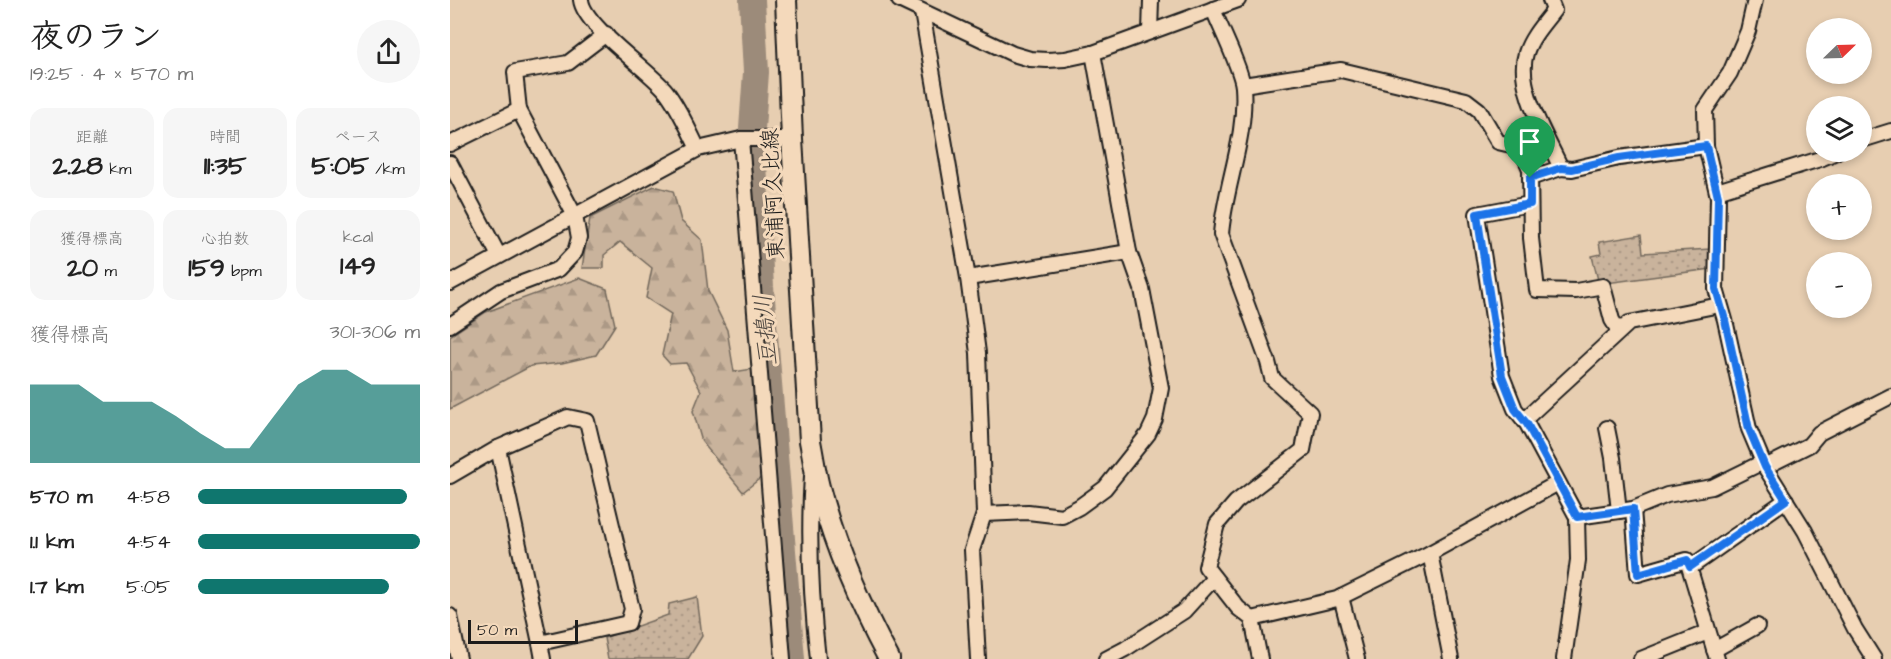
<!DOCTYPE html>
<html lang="ja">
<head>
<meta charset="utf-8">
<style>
  :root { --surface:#fff; --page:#f6f6f6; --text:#222; --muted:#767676; --accent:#0f766e }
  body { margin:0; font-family:"Architects Daughter","Klee One",sans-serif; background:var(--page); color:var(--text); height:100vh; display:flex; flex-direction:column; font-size:22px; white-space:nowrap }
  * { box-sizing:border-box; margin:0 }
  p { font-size:20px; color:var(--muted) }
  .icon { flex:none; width:33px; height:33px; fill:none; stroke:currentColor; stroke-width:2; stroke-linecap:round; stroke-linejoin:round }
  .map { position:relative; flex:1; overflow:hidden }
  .side { display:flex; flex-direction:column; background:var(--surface); width:450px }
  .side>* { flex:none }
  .needle { width:39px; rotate:67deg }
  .fabs { position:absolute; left:1356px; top:18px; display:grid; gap:12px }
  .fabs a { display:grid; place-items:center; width:66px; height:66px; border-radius:50%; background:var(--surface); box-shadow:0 3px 9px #0003; font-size:30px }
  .scale { position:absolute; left:18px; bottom:15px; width:110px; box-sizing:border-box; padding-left:6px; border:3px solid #1c1c1c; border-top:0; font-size:16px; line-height:21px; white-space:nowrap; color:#1c1c1c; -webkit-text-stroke:4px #f4d9bb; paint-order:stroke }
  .pin { position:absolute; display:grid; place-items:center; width:51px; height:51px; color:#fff; margin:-62px -26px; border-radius:50% 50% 50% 0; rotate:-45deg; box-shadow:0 0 6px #0007 }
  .pin .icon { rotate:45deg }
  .round { display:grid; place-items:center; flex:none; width:63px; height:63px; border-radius:32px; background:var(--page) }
  .overview { display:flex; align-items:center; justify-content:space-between; height:102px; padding:0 30px }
  h1 { font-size:33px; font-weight:800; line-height:45px }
  .stats { display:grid; grid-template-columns:repeat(3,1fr); gap:9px; height:102px; padding:6px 30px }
  .stats div { display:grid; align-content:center; border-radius:15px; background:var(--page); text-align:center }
  .stats b { font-size:26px; font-weight:800 }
  .stats small { font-size:16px; font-weight:400 }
  .stats p { font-size:16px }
  .chart { height:168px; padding:12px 30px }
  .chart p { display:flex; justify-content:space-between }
  .chart svg { width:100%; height:108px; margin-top:6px; fill:var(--accent); opacity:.7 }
  ul { padding:0 30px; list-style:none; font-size:20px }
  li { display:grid; grid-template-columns:96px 72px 1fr; align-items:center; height:45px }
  li i { height:15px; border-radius:8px; background:var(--accent) }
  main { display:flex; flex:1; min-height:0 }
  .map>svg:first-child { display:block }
  .green { fill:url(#green-dots); stroke:#72685c; stroke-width:1.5 }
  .forest { fill:url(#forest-firs); stroke:#72685c; stroke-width:1.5 }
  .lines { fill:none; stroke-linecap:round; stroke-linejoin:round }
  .river { stroke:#9c8b7a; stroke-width:26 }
  .street-casing { stroke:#1c1c1c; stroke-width:18 }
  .secondary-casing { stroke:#1c1c1c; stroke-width:24 }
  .street { stroke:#f4d9bb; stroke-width:14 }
  .secondary { stroke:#f4d9bb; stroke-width:20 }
  .route-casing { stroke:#fff; stroke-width:12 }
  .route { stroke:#1a73e8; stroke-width:8 }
  .labels { text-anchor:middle; stroke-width:6; stroke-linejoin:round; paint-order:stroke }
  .street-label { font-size:22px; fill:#1c1c1c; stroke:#f4d9bb }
  .water-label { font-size:24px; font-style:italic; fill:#4f4842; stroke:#f4d9bb }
</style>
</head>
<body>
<main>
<section class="side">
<div class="overview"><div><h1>夜のラン</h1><p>19:25 · 4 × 570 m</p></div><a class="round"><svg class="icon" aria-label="share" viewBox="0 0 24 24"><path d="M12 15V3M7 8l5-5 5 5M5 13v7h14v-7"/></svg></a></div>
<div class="stats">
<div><p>距離</p><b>2.28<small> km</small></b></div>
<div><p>時間</p><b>11:35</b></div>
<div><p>ペース</p><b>5:05<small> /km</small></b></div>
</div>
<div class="stats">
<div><p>獲得標高</p><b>20<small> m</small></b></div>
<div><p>心拍数</p><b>159<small> bpm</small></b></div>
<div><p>kcal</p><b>149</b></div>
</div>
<div class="chart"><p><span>獲得標高</span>301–306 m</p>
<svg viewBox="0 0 160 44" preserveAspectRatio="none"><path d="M0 44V12L10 12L20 12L30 19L40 19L50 19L60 25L70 32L80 38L90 38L100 25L110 12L120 6L130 6L140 12L150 12L160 12V44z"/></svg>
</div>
<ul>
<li><b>570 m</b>4:58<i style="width:94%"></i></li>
<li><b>1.1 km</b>4:54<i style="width:100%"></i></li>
<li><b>1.7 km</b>5:05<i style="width:86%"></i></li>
</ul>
</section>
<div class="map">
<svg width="1441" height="659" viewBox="0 0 1441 659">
  <defs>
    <pattern id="green-dots" width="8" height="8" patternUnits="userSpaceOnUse" patternTransform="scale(1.5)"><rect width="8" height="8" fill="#c9b39c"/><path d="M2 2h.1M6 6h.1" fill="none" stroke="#ac9986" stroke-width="1.8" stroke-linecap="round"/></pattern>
    <pattern id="forest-firs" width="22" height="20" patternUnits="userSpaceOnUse" patternTransform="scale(1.5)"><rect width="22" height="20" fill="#c9b39c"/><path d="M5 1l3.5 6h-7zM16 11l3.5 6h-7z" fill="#ac9986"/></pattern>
  </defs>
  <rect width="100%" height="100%" fill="#e7ceb1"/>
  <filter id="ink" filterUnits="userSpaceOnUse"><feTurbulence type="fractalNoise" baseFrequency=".0167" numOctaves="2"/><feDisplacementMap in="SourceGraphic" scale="12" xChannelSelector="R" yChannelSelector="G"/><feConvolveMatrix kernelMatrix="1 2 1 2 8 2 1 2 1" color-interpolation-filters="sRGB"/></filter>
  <g filter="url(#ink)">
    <g class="green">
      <polygon points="1191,235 1193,253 1261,249 1261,269 1149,284 1142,256 1151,254 1149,242"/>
      <polygon points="247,597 252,636 238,659 158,659 154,638 218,615 219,604"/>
    </g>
    <g class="forest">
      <polygon points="204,186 223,191 231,221 252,240 258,291 277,330 284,372 302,369 313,476 293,492 252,442 243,411 251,391 236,363 220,364 212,355 221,314 196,298 202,268 170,242 154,255 154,268 132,268 140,218"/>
      <polygon points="129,278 157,289 165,325 146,355 112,363 81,366 0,409 0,336 36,312"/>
    </g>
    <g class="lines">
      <polyline class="river" points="302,0 306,72 302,129 311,287 342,659"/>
      <g class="street-casing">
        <g id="street">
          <path d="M 131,0 C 134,26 198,69 216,91 C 229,108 239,130 248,149"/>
          <polyline points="449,0 563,54 580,59 597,60 615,59 643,53 788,0"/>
          <path d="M 1100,0 L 1104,10 C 1094,23 1081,37 1076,53 C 1065,87 1097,137 1111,168"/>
          <polyline points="1305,0 1298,31 1280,73 1255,110 1256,146 1268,197 1266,289 1275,320 1299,429 1315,467 1355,531 1405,629 1424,659"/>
          <path d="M 763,9 C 770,27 792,71 793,87 C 797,137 775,185 771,234 L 818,362 L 822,378 L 860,413 L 853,450 L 786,502 L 767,524 L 756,567 L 788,608 L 802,619 L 810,659"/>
          <polyline points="472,12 518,278 528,353 534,514 522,550 528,659"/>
          <polyline points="700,32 701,0"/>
          <polyline points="793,85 891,70 1016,100 1029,110 1048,142 1065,146 1072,150 1080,169 1081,238 1087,290 1126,291 1153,286 1162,320 1169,331"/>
          <polyline points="69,110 65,72 118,63 156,34"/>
          <polyline points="291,139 333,659"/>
          <polyline points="1412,140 1441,131"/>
          <polyline points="0,144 69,110 125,216 129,238 125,252 109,269 51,291 0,325"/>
          <polyline points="0,163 49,256"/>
          <polyline points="1080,178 1111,168 1122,169 1169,158 1256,146"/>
          <polyline points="1267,191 1370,159 1386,152"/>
          <polyline points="1080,204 1027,214 1052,376 1065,409 1077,424 1127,517 1128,560 1114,659"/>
          <polyline points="518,278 679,252"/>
          <polyline points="0,283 248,149 291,139 342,139"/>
          <polyline points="1074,420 1179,323 1270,305"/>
          <polyline points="1157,428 1163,458 1169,511"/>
          <polyline points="48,448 90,643"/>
          <polyline points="1315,467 1359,445 1369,433 1441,396"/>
          <polyline points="0,476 48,448 118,417 137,421 182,609 178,623 90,643 93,659"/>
          <path d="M 362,476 C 358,537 361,598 368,659"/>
          <polyline points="1183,509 1188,574 1237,560 1267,659"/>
          <polyline points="534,514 578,512 612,516 629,507 655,488 698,434 705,419 711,388 692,289 679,252 643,53"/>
          <polyline points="1127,517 1183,509 1217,495 1262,487 1313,462"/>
          <polyline points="980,553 1001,659"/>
          <polyline points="1241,567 1336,500"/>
          <polyline points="891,597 907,659"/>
          <polyline points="0,616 9,659"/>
          <polyline points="802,619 887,599 980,553 1108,483"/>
          <polyline points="1264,650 1307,626"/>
          <polyline points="656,659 675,649 734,611 764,578"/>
          <polyline points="1191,659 1258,632"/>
        </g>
      </g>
      <g class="secondary-casing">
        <path id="secondary" d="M 336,0 L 342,139 L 360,441 C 363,456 365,472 369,487 C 384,547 410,605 439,659"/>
      </g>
      <use href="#street" class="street"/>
      <use href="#secondary" class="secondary"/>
    </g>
  </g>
  <g class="lines" filter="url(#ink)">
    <g class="route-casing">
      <polygon id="route" points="1256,146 1268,197 1266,289 1275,320 1299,429 1315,467 1336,500 1240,567 1237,560 1188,574 1183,509 1127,517 1077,424 1065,409 1052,376 1027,214 1080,204 1080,178 1111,168 1122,169 1169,158"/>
    </g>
    <use href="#route" class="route"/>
  </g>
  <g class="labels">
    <g class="street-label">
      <text transform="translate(322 194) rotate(-93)" y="8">東浦阿久比線</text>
    </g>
    <g class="water-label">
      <text transform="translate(315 330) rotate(-95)" y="8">豆搗川</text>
    </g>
  </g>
</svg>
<div class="fabs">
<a><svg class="needle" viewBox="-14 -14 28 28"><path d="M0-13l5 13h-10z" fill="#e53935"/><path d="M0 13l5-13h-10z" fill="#767676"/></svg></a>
<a><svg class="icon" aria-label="layers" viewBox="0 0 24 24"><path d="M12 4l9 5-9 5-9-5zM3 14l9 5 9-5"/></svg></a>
<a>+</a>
<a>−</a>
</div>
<div class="scale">50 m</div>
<div class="pin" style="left:1080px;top:178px;background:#1e9e55"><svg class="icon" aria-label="arrive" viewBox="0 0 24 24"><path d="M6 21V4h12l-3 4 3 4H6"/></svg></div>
</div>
</main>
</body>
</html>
